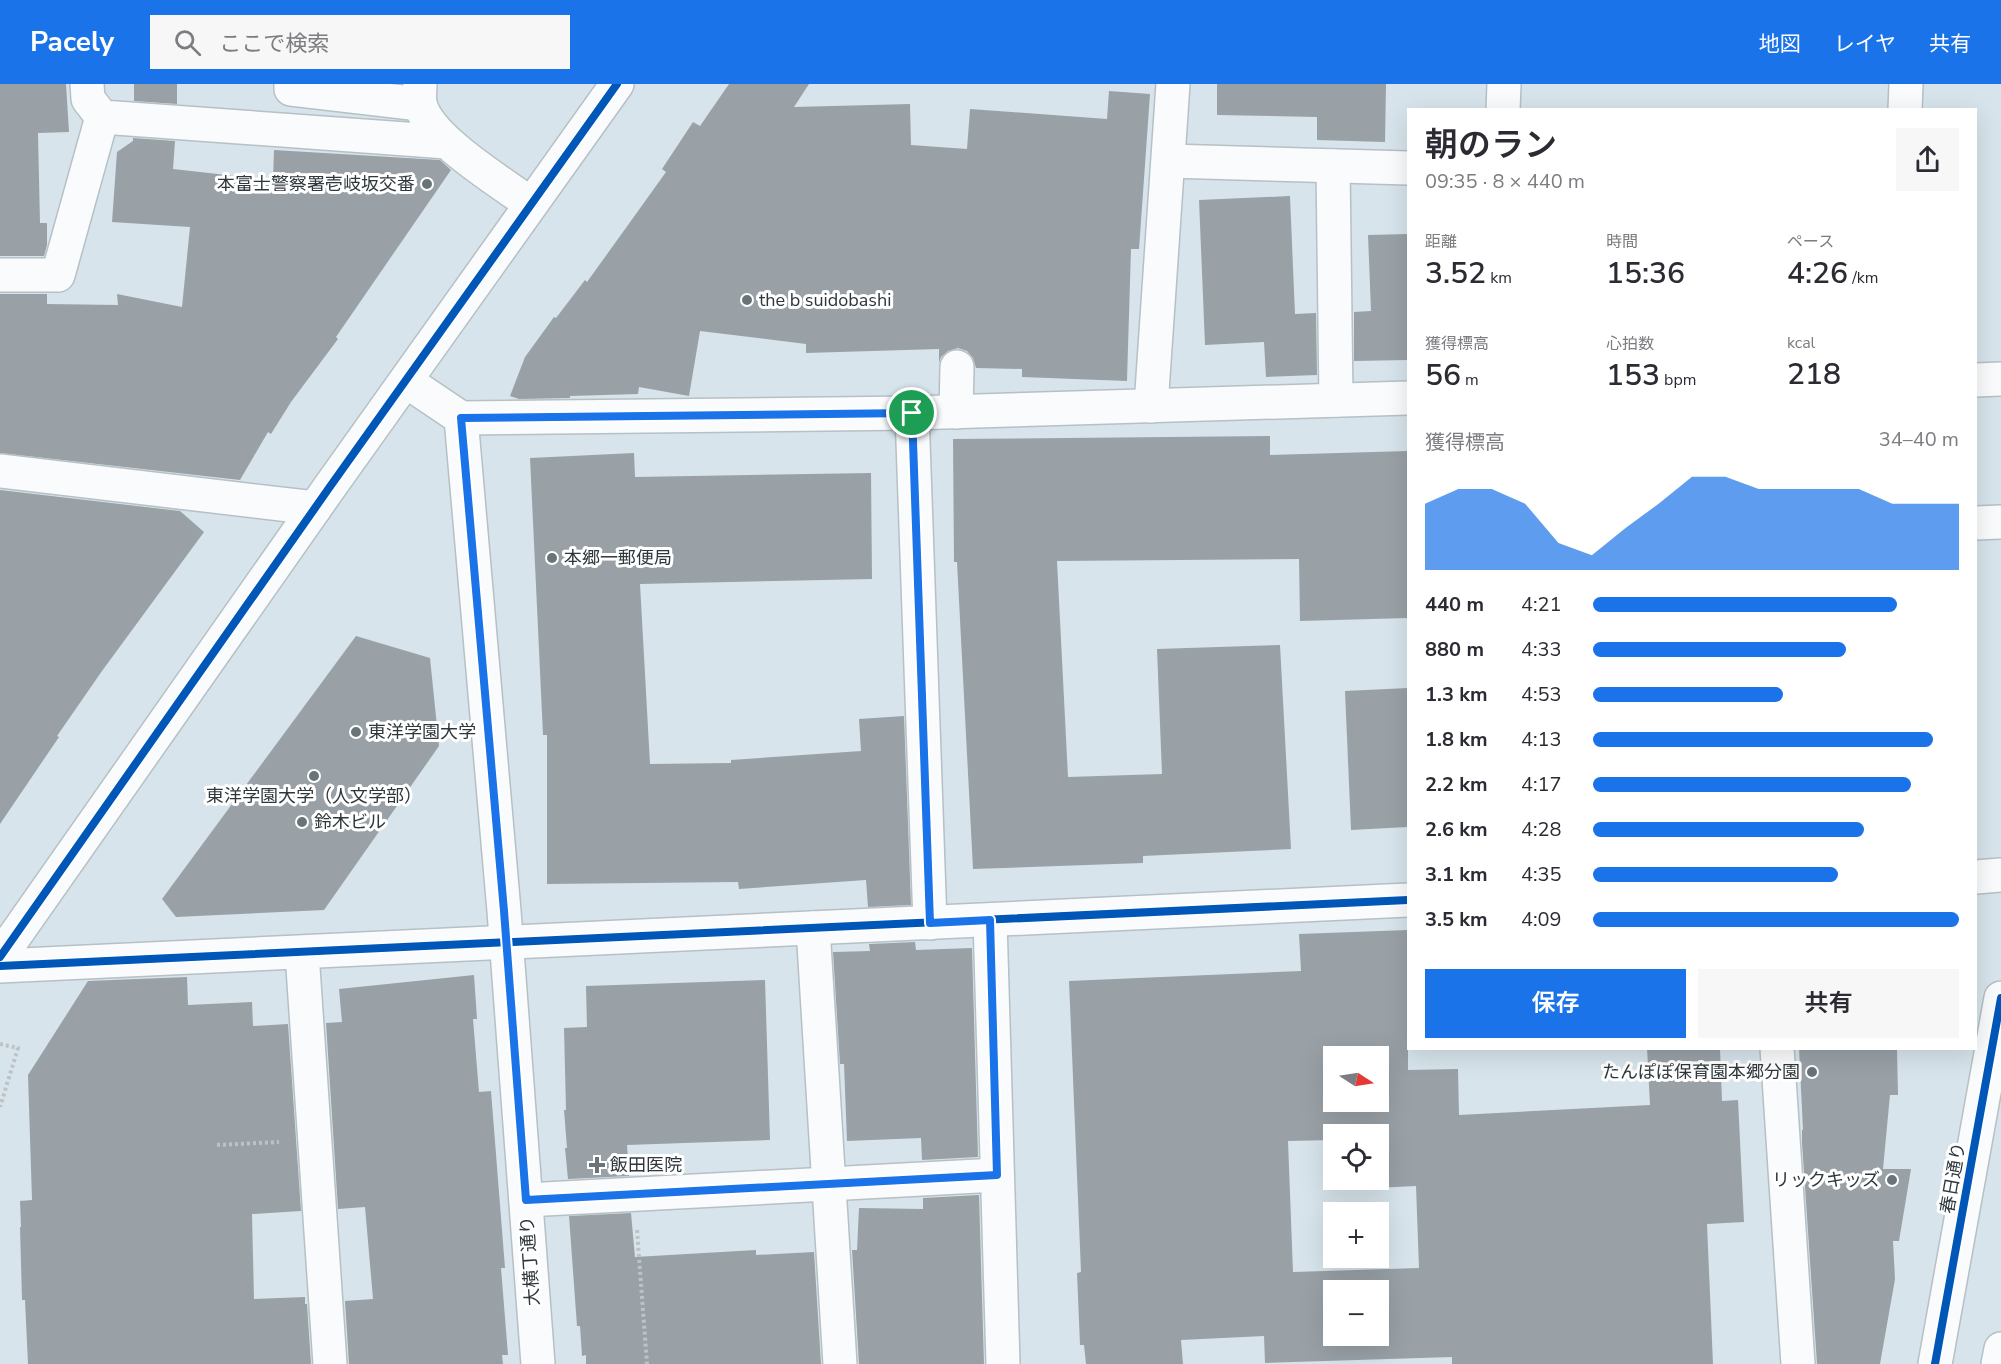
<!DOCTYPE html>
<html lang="ja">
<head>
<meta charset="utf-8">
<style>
  :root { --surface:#fff; --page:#f7f7f7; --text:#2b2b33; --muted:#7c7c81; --accent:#1a73e8 }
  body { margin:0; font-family:"Nunito Sans","Noto Sans JP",sans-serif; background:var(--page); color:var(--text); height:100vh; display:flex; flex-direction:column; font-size:22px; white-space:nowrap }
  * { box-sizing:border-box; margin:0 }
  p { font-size:20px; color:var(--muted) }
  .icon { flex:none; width:33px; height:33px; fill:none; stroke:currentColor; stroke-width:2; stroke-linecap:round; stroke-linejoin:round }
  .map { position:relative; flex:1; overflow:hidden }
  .drawer { position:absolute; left:1407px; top:24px; width:570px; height:942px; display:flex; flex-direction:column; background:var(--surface); border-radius:0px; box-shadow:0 6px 24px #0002 }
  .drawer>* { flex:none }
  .needle { width:39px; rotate:102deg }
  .fabs { position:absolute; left:1323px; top:962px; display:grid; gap:12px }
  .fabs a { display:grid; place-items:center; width:66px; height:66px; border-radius:0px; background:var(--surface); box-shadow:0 6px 24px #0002; font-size:30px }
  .pin { position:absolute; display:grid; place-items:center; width:51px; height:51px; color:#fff; margin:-26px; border:3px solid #fff; border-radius:50%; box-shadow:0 2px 6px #0007 }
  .round { display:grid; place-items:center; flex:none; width:63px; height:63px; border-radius:0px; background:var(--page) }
  .summary { display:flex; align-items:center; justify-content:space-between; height:102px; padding:0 18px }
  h1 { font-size:33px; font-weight:600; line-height:45px }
  .figures { display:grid; grid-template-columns:repeat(3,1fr); gap:9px; height:102px; padding:6px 18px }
  .figures div { display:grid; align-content:center }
  .figures b { font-size:30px; font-weight:600 }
  .figures small { font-size:16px; font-weight:400 }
  .figures p { font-size:16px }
  .chart { height:168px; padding:12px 18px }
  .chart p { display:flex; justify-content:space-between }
  .chart svg { width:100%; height:108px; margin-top:6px; fill:var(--accent); opacity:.7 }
  .primary-button { display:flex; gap:12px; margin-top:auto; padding:12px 18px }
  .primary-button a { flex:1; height:69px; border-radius:0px; background:var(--accent); color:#fff; font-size:24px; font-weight:600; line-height:69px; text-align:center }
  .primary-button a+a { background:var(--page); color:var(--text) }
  ul { padding:0 18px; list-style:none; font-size:20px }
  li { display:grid; grid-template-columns:96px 72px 1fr; align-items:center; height:45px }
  li i { height:15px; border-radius:8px; background:var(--accent) }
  header { display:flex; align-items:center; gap:36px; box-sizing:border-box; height:84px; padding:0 30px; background:var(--accent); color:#fff }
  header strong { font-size:28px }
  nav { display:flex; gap:33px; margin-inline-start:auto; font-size:21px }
  .search { width:420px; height:54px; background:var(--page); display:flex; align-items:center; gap:15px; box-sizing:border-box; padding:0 21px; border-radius:0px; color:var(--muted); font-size:22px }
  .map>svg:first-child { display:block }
  .building { fill:#99a1a7; fill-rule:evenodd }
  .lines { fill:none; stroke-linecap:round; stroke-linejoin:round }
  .minor-casing { stroke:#b6c0c5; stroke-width:36 }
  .highway-casing { stroke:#b6c0c5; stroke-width:36 }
  .path { stroke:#bdc3c5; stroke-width:4; stroke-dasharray:3 3; stroke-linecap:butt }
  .minor { stroke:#f9fbfc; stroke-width:33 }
  .highway { stroke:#f9fbfc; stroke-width:33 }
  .cycleway-casing { stroke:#fff; stroke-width:11 }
  .cycleway { stroke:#0057b8; stroke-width:8 }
  .route-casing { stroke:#fff; stroke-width:12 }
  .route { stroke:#1a73e8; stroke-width:8 }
  .poi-dot { fill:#697479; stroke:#fff; stroke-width:2 }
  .labels { text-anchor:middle; stroke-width:6; stroke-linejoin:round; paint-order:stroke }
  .poi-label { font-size:18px; fill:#2e383c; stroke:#fff; text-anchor:start }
  .street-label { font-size:18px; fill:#2e383c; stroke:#fff }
</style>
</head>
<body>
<header>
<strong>Pacely</strong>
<div class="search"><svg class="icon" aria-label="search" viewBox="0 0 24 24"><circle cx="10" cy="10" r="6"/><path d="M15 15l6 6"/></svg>ここで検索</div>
<nav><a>地図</a><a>レイヤ</a><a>共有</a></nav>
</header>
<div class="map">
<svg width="2001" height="1280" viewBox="0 0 2001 1280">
  <rect width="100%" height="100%" fill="#d7e4eb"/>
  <g class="building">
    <polygon points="0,0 66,0 69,48 38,49 40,139 47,139 47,161 44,172 0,172"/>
    <polygon points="134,0 177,0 177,20 134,17"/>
    <polygon points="729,0 809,0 794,23 910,20 911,61 967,65 970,25 1107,35 1109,7 1150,10 1139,165 1131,165 1127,297 1022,293 1022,285 976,284 973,274 967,267 958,264 948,267 941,273 939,279 939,265 806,269 806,260 700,247 689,312 639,303 638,310 570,312 570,314 519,315 510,312 525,273 554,233 556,234 585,196 587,198 628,141 666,88 662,85 693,38 700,42"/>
    <polygon points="1217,0 1386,0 1385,58 1317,56 1317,33 1217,31"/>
    <polygon points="133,54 175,57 173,85 273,96 274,66 440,76 451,86 336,253 338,255 291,318 271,350 268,348 240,396 0,369 0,210 47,210 47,220 118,221 117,210 182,223 190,143 112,138 117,68 133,57"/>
    <polygon points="1290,112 1295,230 1316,229 1317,291 1266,293 1264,258 1205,261 1199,116"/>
    <polygon points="1408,150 1408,276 1354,277 1354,228 1371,227 1368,151"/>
    <polygon points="1270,352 1270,371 1408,367 1408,534 1300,537 1299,475 1057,477 1068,693 1162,690 1157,565 1280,561 1291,765 1143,772 1143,779 973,785 957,478 954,478 953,355"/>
    <polygon points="634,369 635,393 871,389 872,495 640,500 650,680 731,679 731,676 861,667 859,635 904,632 911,821 868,823 866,796 739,805 738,798 547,800 547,651 543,651 530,374"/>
    <polygon points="0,406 180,427 204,448 102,587 57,652 59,653 0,740"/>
    <polygon points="356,552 430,574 439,662 324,826 176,833 162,815"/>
    <polygon points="1408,604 1408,743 1351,746 1345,607"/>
    <path d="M 1408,846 L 1408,986 L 1458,985 L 1459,1031 L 1650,1021 L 1647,964 L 1720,964 L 1722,1017 L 1738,1016 L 1744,1138 L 1707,1140 L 1713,1280 L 1452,1280 L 1452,1273 L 1265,1279 L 1264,1252 L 1181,1256 L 1183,1280 L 1086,1280 L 1084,1261 L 1080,1261 L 1077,1189 L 1081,1188 L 1069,897 L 1301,887 L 1299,850 ZM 1334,972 L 1378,972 L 1378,1017 L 1334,1017 ZM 1334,1050 L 1378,1050 L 1378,1095 L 1375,1095 L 1376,1104 L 1416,1102 L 1419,1184 L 1293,1188 L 1288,1057 L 1334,1056 ZM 1334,1206 L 1378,1206 L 1378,1251 L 1334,1251 Z"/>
    <polygon points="915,858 916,866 972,864 978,1073 922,1076 921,1054 847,1057 844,980 840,980 833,868 870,867 869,860"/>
    <polygon points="474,891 477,935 473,935 479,1008 491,1007 505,1184 501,1184 508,1271 502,1271 503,1280 349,1280 345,1217 373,1215 365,1123 338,1125 326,939 342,938 339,905"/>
    <polygon points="187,893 188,921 252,918 253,942 288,940 301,1127 252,1130 254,1215 305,1213 305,1220 307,1220 311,1280 28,1280 25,1216 22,1216 20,1143 21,1143 20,1117 32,1116 28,991 88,897"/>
    <polygon points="765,896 770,1056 627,1061 629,1092 568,1095 565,1064 567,1064 564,1026 566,1026 564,944 587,943 586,902"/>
    <polygon points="1799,964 1897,965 1898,1011 1890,1011 1883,1085 1911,1085 1899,1157 1893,1157 1895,1195 1880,1280 1817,1280 1802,1059 1802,1046 1803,1046"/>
    <polygon points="979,1111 984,1280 859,1280 852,1166 857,1166 859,1124 923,1125 923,1114"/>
    <polygon points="631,1129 635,1173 756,1166 756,1171 814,1168 821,1280 586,1280 586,1271 582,1272 580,1242 577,1242 569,1132"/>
  </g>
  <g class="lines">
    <g class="minor-casing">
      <g id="minor">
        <polyline points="87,0 88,15 102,33 447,58"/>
        <polyline points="291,0 291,5 420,20"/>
        <path d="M 420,0 C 420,6 419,13 420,19 C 427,54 502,99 531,120"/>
        <polyline points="1503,26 1504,0"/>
        <polyline points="1905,26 1906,0"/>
        <polyline points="1169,77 1408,84"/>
        <polyline points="1333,82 1336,316"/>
        <polyline points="0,191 58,191 102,33"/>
        <polyline points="1976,296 2001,295"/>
        <polyline points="406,297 461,334 504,827 538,1280"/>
        <polyline points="1151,322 1173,0"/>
        <polyline points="956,328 957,283"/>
        <polyline points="912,329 930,839"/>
        <polyline points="461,334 912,329 1408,314"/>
        <polyline points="0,387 315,424"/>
        <polyline points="1976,439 2001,438"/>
        <polyline points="1976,793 2001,791"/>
        <polyline points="990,836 1003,1280"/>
        <polyline points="813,844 840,1280"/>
        <polyline points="302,869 330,1280"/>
        <polyline points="0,873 329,404 617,0"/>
        <polyline points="0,882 1408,816"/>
        <polyline points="1777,964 1798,1280"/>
        <polyline points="526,1116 997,1091"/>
      </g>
    </g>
    <g class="highway-casing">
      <g id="highway">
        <polyline points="1935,1280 2001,914"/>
        <polyline points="1998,1280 2001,1265"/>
      </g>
    </g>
    <g class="path">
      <polyline points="0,960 18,964 0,1023"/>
      <polyline points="217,1061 279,1058"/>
      <polyline points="637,1146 647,1280"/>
    </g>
    <use href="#minor" class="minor"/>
    <use href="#highway" class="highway"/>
    <g class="cycleway-casing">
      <g id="cycleway">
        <polyline points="0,873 329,404 617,0"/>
        <polyline points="0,882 1408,816"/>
        <polyline points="1935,1280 2001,914"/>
      </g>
    </g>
    <use href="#cycleway" class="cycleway"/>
  </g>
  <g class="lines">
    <g class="route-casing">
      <polygon id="route" points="912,329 930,839 990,836 997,1091 526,1116 504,827 461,334"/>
    </g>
    <use href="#route" class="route"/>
  </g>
  <g class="poi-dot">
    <circle cx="427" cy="100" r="6"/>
    <circle cx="747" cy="216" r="6"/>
    <circle cx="552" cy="474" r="6"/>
    <circle cx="356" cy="648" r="6"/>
    <circle cx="314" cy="692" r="6"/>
    <circle cx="302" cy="738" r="6"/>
    <circle cx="1812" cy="988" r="6"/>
    <path d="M594 1072h6v6h6v6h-6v6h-6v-6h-6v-6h6z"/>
    <circle cx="1892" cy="1096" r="6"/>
  </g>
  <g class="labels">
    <g class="poi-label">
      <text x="415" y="106" text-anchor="end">本富士警察署壱岐坂交番</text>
      <text x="759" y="222">the b suidobashi</text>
      <text x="564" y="480">本郷一郵便局</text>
      <text x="368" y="654">東洋学園大学</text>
      <text x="314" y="718" text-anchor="middle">東洋学園大学（人文学部）</text>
      <text x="314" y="744">鈴木ビル</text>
      <text x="1800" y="994" text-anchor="end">たんぽぽ保育園本郷分園</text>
      <text x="610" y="1087">飯田医院</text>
      <text x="1880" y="1102" text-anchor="end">リックキッズ</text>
    </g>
    <g class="street-label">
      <text transform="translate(1953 1094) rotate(-80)" y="6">春日通り</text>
      <text transform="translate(530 1177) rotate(-94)" y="6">大横丁通り</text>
    </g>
  </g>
</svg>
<div class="fabs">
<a><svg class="needle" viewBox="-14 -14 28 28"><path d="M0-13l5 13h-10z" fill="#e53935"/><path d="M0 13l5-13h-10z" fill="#7c7c81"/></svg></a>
<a><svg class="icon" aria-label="locate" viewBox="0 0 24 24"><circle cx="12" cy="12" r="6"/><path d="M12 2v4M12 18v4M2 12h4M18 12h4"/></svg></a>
<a>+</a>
<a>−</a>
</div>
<div class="pin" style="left:912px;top:329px;background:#1e9e55"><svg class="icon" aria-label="arrive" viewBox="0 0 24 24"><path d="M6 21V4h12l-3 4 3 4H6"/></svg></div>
<section class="drawer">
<div class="summary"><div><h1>朝のラン</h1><p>09:35 · 8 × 440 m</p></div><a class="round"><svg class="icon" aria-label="share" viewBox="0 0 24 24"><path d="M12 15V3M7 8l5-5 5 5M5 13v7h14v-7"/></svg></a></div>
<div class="figures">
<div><p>距離</p><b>3.52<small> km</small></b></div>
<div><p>時間</p><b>15:36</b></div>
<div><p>ペース</p><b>4:26<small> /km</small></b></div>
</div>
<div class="figures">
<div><p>獲得標高</p><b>56<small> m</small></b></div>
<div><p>心拍数</p><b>153<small> bpm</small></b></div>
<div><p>kcal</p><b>218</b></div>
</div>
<div class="chart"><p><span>獲得標高</span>34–40 m</p>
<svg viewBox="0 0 160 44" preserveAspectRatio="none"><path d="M0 44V17L10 11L20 11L30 17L40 33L50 38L60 27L70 17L80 6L90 6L100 11L110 11L120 11L130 11L140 17L150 17L160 17V44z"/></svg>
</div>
<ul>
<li><b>440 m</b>4:21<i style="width:83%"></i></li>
<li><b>880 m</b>4:33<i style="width:69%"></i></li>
<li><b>1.3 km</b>4:53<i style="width:52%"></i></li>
<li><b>1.8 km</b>4:13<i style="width:93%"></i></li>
<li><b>2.2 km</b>4:17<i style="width:87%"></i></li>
<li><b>2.6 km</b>4:28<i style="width:74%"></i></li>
<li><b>3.1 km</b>4:35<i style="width:67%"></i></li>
<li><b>3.5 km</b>4:09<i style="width:100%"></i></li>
</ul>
<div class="primary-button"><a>保存</a><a>共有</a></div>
</section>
</div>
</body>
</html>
